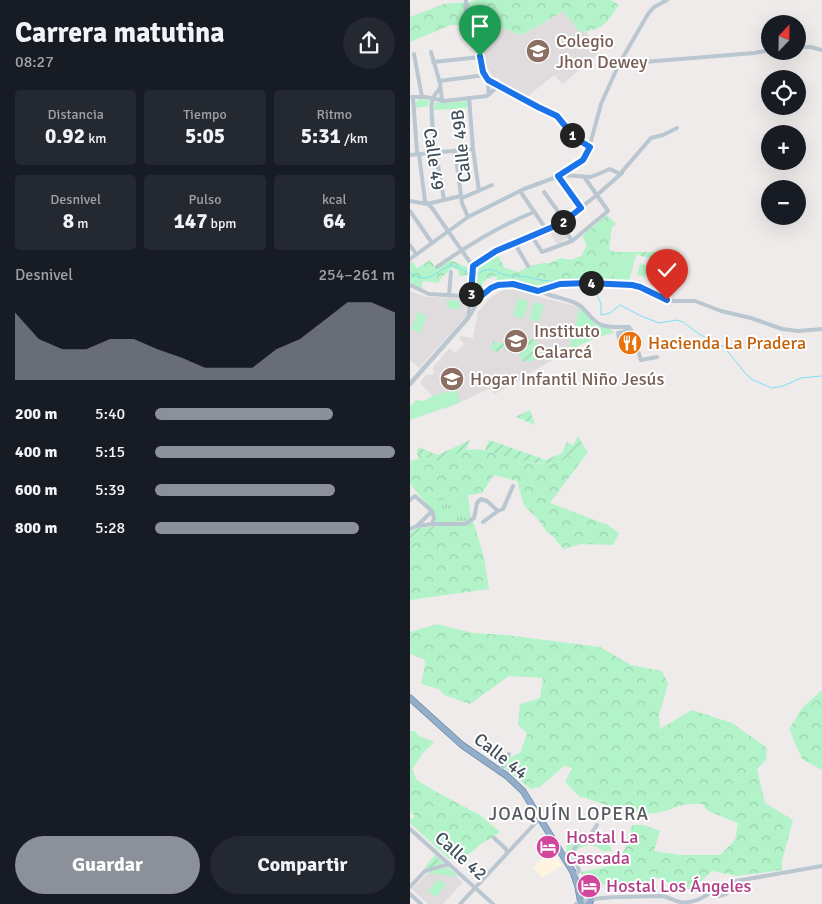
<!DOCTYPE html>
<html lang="es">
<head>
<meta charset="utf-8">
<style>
  :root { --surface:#171b24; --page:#242831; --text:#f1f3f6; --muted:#9ea1a6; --accent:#8c9099 }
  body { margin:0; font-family:Signika,sans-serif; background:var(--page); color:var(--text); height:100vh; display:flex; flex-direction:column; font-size:19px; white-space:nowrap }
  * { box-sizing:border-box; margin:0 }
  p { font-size:16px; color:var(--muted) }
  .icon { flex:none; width:28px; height:28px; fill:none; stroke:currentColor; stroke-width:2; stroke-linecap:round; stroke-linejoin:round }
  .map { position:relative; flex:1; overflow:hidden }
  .sheet { display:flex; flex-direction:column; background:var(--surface); width:410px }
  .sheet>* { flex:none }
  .needle { width:32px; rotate:22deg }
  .fabs { position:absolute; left:351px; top:15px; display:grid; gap:10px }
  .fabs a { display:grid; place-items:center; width:45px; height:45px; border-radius:50%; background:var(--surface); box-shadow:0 5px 20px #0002; font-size:25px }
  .pin { position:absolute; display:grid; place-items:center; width:42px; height:42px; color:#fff; margin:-51px -21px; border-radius:50% 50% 50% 0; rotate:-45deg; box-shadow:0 0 5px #0007 }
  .pin .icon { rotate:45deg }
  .km { position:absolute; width:25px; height:25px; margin:-12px; border-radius:50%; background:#222; color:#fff; font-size:14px; line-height:25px; text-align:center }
  .round { display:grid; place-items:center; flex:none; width:52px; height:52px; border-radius:26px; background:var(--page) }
  .headline { display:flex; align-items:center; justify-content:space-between; height:85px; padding:0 15px }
  h1 { font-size:28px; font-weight:800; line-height:38px }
  .metrics { display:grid; grid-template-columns:repeat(3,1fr); gap:8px; height:85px; padding:5px 15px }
  .metrics div { display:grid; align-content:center; border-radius:5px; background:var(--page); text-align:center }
  .metrics b { font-size:21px; font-weight:800 }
  .metrics small { font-size:14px; font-weight:400 }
  .metrics p { font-size:14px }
  .chart { height:140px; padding:10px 15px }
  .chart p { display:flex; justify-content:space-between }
  .chart svg { width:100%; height:90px; margin-top:5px; fill:var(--accent); opacity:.7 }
  .action { display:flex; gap:10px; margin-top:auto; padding:10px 15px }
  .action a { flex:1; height:58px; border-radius:30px; background:var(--accent); color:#fff; font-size:20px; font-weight:800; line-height:58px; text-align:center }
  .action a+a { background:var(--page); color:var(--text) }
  ul { padding:0 15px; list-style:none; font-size:16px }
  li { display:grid; grid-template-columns:80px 60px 1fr; align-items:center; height:38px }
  li i { height:12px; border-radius:6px; background:var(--accent) }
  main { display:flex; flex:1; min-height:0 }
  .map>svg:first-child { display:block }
  .commercial { fill:#fef4e0 }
  .education { fill:#e0dcdd }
  .grass { fill:#b3f3c9 }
  .forest { fill:url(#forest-crowns) }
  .park { fill:url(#park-tufts) }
  .garden { fill:url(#garden-furrows) }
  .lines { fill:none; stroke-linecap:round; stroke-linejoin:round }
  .stream { stroke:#7be0f5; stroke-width:1 }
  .trunk-casing { stroke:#688bad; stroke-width:7 }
  .minor { stroke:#bac7d0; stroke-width:4 }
  .tertiary { stroke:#bac7d0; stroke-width:4.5 }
  .trunk { stroke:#92aec8; stroke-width:5.5 }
  .route-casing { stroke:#fff; stroke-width:10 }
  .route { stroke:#1a73e8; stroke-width:6 }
  .labels { text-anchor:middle; stroke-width:4; stroke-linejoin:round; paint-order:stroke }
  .education-label { font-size:18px; fill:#785e54; stroke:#fff; text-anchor:start }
  .street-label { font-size:18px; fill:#42505b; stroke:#fff }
  .food-label { font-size:18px; fill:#c56008; stroke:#fff; text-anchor:start }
  .hotel-label { font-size:18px; fill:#b23c85; stroke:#fff; text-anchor:start }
  .neighbourhood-label { font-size:19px; letter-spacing:1px; fill:#585c61; stroke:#fff }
</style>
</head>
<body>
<main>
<section class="sheet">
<div class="headline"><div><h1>Carrera matutina</h1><p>08:27</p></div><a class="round"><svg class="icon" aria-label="share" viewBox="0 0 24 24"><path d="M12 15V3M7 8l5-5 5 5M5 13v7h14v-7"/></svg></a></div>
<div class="metrics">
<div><p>Distancia</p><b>0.92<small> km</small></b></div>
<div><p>Tiempo</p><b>5:05</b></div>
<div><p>Ritmo</p><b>5:31<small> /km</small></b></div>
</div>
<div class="metrics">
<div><p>Desnivel</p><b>8<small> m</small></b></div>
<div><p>Pulso</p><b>147<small> bpm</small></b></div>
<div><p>kcal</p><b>64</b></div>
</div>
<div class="chart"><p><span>Desnivel</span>254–261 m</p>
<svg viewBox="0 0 160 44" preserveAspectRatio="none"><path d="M0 44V11L10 24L20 29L30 29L40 24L50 24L60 29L70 33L80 38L90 38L100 38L110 29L120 24L130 15L140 6L150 6L160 11V44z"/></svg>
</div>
<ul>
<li><b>200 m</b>5:40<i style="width:74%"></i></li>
<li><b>400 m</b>5:15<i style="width:100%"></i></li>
<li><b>600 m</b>5:39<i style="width:75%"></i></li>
<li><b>800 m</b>5:28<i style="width:85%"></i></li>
</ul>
<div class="action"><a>Guardar</a><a>Compartir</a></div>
</section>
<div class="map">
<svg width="412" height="904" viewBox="0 0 412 904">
  <defs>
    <pattern id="forest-crowns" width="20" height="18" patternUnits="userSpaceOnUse" patternTransform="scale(1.25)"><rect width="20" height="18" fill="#b3f3c9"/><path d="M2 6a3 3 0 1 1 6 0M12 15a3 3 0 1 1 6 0" fill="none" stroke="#9bd2af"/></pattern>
    <pattern id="park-tufts" width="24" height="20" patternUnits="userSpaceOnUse" patternTransform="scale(1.25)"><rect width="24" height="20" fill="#b3f3c9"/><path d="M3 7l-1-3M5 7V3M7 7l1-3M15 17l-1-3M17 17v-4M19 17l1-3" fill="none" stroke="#9bd2af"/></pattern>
    <pattern id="garden-furrows" width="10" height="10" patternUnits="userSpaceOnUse" patternTransform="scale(1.25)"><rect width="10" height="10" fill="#b3f3c9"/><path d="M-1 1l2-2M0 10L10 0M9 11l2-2" fill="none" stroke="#9bd2af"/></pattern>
  </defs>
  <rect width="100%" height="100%" fill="#efebeb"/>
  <polygon class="commercial" points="142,850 152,865 132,878 123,867"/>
  <g class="education">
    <polygon points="163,5 188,54 153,84 144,75 117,97 92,83 89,78 85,79 79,73 63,29 86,26 112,35"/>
    <polygon points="151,226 158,238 147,244 139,231"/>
    <polygon points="0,288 1,292 18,297 57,298 56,316 9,368 0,360"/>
    <polygon points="96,288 109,289 132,298 170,307 158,351 85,394 79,389 35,409 10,383 16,375 24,374 23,367 40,348 45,353 54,344 49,338 50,336 63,338 68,312 80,298"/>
    <polygon points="18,873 45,876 53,882 33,904 18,904 2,889"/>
  </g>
  <g class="grass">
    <polygon points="11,99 19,100 19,106 6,108 5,103 8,100"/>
    <polygon points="56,101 58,102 57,108 24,110 25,103 28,102 34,103"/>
    <polygon points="208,254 225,259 219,281 201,276"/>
    <polygon points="230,263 238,266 235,277 227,275"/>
    <polygon points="108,298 119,302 113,319 103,316"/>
    <polygon points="37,300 50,301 50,309 37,308"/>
    <polygon points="124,302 134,305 129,322 119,319"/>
    <polygon points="170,307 186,325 201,329 204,333 187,337 158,351"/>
    <polygon points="8,312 17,316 10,333 1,329"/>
    <polygon points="46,389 51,402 0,420 0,406 6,400 14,401 23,396"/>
    <polygon points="9,459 11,469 0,471 0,461"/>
    <path d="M 173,833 L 200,845 L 202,851 L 193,851 L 185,846 L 178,845 L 168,849 L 164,854 L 168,870 L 165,864 L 162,865 L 160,861 L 162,860 L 159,856 L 158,857 C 154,850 157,842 164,837 L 166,839 Z"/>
    <polygon points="38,867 49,877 18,873 18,872"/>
    <polygon points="29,879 36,885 26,897 18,891"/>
  </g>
  <g class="forest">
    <path d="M 65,0 L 201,0 L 209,5 C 196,23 194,30 170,32 L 153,11 L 112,35 L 86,26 L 66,29 L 52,25 L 41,25 L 0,42 L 0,17 L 34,4 L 59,2 Z"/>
    <polygon points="197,215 206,224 202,227 199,250 205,252 227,252 225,259 208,254 201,275 219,281 162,281 149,282 132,288 103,281 86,283 87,277 84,276 80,279 77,278 76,281 73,281 71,291 66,292 69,266 87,254 95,268 109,272 119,266 134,263 140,263 151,258 161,260 171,256 177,246 172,236"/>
    <polygon points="20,260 27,269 41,260 60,269 61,275 49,276 48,270 42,268 30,279 29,283 13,281 11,290 0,282 0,263 2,261 7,268"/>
    <path d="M 174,446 L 178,452 L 140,503 L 198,525 L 209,533 L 203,545 L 171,544 L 154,549 L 147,542 L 144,537 L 137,532 L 130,522 L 114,505 L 107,481 L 84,475 L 72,493 L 16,503 L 0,484 L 0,471 L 11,469 L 7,453 L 27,461 C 36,458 46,451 56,450 C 82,445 123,471 147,462 C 157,459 165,451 174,446 Z"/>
    <path d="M 63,521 L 74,557 L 79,589 L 0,600 L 0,538 C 9,533 21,533 28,526 L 55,525 Z"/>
    <path d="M 27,624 L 63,633 L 97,635 L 190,647 L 221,665 L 252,671 L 258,684 L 249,715 L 250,729 L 282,710 L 322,723 L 357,748 L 356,760 L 347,769 L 355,803 L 383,820 L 372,861 L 372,870 L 327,876 L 302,871 L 281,890 L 245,877 L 245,891 L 219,893 L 216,887 L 210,885 L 201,885 L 200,883 L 196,884 L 196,885 L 185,884 L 183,879 L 180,880 L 179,876 L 173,878 L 171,872 L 210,864 L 209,858 L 215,849 L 222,825 L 234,825 L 250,831 L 244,851 L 270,855 L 310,855 L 325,840 L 328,823 L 298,811 L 292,804 C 270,802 266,809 246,813 C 232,816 188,803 173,797 L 171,798 L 155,782 L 162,768 L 154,766 L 130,787 L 121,789 L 94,768 L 99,758 L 110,753 L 117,734 L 108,724 L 110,704 L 130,698 L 133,678 L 99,676 L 60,704 L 34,695 L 29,689 L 11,684 L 15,664 L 14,659 L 0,654 L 0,632 Z"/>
    <polygon points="412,690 412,770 392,759 379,729 393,707"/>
    <path d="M 0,731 L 5,731 C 10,740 16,737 24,742 L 12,754 L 2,770 L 7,780 L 23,790 L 70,815 L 90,832 L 82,838 L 72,843 L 59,854 L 39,859 L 0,823 L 0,820 L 5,816 L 0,811 Z"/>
  </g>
  <path class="park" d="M 58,495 L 61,519 L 59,521 L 25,523 C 27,514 22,509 16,503 Z"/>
  <g class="garden">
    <polygon points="227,252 247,252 248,263 240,264 241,259 226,254"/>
    <polygon points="116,337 126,341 130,347 127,358 120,362 112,361 112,358 109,357 110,350 101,348 100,352 100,350 90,348 89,352 81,350 83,341 100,345 101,341 106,343 107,340 114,342"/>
    <polygon points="120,410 125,425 106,417 107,416"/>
    <path d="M 168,436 L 174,446 C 165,451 157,459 147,462 C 131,468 92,455 75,450 L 79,440 L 136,460 L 152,453 L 157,442 L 162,445 L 164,444 Z"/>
    <polygon points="60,440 56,450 27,461 7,453 8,447 28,455"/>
    <path d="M 28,526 C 21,533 9,533 0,538 L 0,532 L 8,528 Z"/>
    <polygon points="25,855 33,862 32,864 16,869 15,867"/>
  </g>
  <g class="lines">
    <g class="stream">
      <path d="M 0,273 C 19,286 26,270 42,265 L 59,273 L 68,274 C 83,263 86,275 101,276 C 104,277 108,276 112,276 C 121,277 130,281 139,281 C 154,281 172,276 186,278 L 187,283"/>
      <polyline points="187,287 187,294 191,304 191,315 200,313 210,305 231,316 249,323 267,320 273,322 289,334 314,347 336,374 343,380 362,388 373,386 391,378 412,376"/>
    </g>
    <g class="trunk-casing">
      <g id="trunk">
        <polyline points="0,698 52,745 97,776 113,791 163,872 168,887 171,904"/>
        <polyline points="179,904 181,900"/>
      </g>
    </g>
    <g class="minor">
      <polyline points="56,0 56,10 60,29 70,57 73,73 77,77 79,94"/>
      <polyline points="388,47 401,47 412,50"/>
      <polyline points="21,52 30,83 32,101"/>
      <polyline points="4,54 12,97"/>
      <polyline points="23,62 70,57"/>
      <polyline points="209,64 344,53 360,50"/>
      <polyline points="78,80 127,107 147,116 165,138 180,147"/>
      <polyline points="29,81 75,75"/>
      <path d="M 30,88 C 28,91 25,94 23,98 C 17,112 31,181 34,200"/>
      <polyline points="2,97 16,97 35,101 77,96 88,86"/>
      <polyline points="3,97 7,152 9,154 15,201 22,208 64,268 58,318"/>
      <polyline points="59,98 63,149 69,191"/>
      <polyline points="45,151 52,203 58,217"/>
      <polyline points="0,155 63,149"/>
      <polyline points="152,175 181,177 200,169 210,174 241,138 253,135 267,128"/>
      <polyline points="147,176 171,208"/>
      <polyline points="110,191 136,229"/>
      <polyline points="134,192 155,221"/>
      <polyline points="52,198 82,185"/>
      <polyline points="0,201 17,204 51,196"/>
      <polyline points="0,211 22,243"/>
      <polyline points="151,223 162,241"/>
      <polyline points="121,235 132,252 162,241 198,211 175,178"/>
      <polyline points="104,242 118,266"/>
      <polyline points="0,245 6,254"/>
      <polyline points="0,259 58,217 114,189 152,175 173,160 178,152 191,104 209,64 238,14 244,7 257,0"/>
      <polyline points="63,266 87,251 151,223 187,195 212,173"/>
      <path d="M 27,267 C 58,245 89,226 124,212"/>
      <polyline points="0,285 19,294 69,297"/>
      <polyline points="129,291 150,284 221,285 230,287 260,301 285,301 311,311 341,318 372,329 388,331 412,329"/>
      <polyline points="39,295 41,272"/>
      <path d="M 58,318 C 64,311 66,301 71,295 C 91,274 118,289 140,295 C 149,298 162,300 169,305 C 178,311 182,322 192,325 C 201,328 210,327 219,327 L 221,330 L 231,360 L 247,357"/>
      <polyline points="210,343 208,333 221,330"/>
      <polyline points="0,500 5,496 22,511 24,518 22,524 7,526"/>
      <polyline points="73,522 88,511"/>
      <polyline points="22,524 55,524 64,518 67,503 71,499 77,501 88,511 93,509 103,486"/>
      <polyline points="0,529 7,526 22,511"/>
      <polyline points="90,772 99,754"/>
      <polyline points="0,829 83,904"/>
      <polyline points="84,838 96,849 97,853"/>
      <polyline points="165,876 169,871 163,851 167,844 179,837 187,825"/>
      <polyline points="0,887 15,871 39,864"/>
      <polyline points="299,893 309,896 316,894 320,885 326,881 412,866"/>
      <polyline points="0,894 11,904"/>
      <polyline points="50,904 130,818"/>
      <path d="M 166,904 C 182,895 230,897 250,896 C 258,896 263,901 270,902 C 281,904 296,898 303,889 L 309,896"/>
    </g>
    <polyline class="tertiary" points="0,384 58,318"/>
    <use href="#trunk" class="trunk"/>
  </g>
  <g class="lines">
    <g class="route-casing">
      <polyline id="route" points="70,56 73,72 78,80 128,107 147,116 165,138 180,147 173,160 148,176 171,208 152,223 86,251 63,266 61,296 70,297 81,288 88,285 103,284 128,291 150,284 178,283 222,285 230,287 257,300"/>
    </g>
    <use href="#route" class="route"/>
  </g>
  <defs>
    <g id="school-disc" transform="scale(1.25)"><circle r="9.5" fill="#8d6e63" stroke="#fff"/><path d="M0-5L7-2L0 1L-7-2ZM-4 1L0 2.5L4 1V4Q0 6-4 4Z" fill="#fff"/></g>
    <g id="university-disc" transform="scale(1.25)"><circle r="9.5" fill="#8d6e63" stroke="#fff"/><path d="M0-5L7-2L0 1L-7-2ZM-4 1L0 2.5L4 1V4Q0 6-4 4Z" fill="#fff"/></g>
    <g id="restaurant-disc" transform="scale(1.25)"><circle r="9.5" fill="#e8710a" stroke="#fff"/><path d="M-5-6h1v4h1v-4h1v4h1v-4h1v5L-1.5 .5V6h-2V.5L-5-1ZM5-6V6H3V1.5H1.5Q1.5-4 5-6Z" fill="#fff"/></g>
    <g id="hotel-disc" transform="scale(1.25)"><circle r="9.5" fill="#d1479c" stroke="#fff"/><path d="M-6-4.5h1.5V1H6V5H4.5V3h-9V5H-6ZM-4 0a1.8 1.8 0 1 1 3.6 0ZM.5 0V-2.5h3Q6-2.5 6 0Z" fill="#fff"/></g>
  </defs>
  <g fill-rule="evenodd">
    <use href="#school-disc" x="128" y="51"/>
    <use href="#university-disc" x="106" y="341"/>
    <use href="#restaurant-disc" x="220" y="343"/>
    <use href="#school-disc" x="42" y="379"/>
    <use href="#hotel-disc" x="138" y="847"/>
    <use href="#hotel-disc" x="179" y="886"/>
  </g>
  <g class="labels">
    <g class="education-label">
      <text x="146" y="47">Colegio<tspan x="146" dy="21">Jhon Dewey</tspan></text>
      <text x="124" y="337">Instituto<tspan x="124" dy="21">Calarcá</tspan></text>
      <text x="60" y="385">Hogar Infantil Niño Jesús</text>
    </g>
    <g class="street-label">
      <text transform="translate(51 146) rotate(-96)" y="6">Calle 49B</text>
      <text transform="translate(24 159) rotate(82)" y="6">Calle 49</text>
      <text transform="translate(91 756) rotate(38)" y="6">Calle 44</text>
      <text transform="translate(51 856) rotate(42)" y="6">Calle 42</text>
    </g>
    <g class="food-label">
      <text x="238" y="349">Hacienda La Pradera</text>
    </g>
    <g class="hotel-label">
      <text x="156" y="843">Hostal La<tspan x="156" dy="21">Cascada</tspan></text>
      <text x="196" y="892">Hostal Los Ángeles</text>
    </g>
    <g class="neighbourhood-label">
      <text x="159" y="820">JOAQUÍN LOPERA</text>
    </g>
  </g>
</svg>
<div class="fabs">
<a><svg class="needle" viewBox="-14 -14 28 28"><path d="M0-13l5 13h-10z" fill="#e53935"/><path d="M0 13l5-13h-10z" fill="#9ea1a6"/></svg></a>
<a><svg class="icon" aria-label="locate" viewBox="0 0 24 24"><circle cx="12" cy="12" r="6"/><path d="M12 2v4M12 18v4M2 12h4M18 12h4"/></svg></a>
<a>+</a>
<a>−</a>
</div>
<div class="pin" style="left:70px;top:56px;background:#1e9e55"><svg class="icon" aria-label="arrive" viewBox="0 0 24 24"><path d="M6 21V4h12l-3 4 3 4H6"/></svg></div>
<div class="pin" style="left:257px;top:300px;background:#d93025"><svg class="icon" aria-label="check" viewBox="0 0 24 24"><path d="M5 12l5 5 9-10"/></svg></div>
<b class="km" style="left:162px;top:135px">1</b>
<b class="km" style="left:153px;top:222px">2</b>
<b class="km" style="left:61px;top:294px">3</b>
<b class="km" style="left:181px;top:283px">4</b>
</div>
</main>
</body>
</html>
